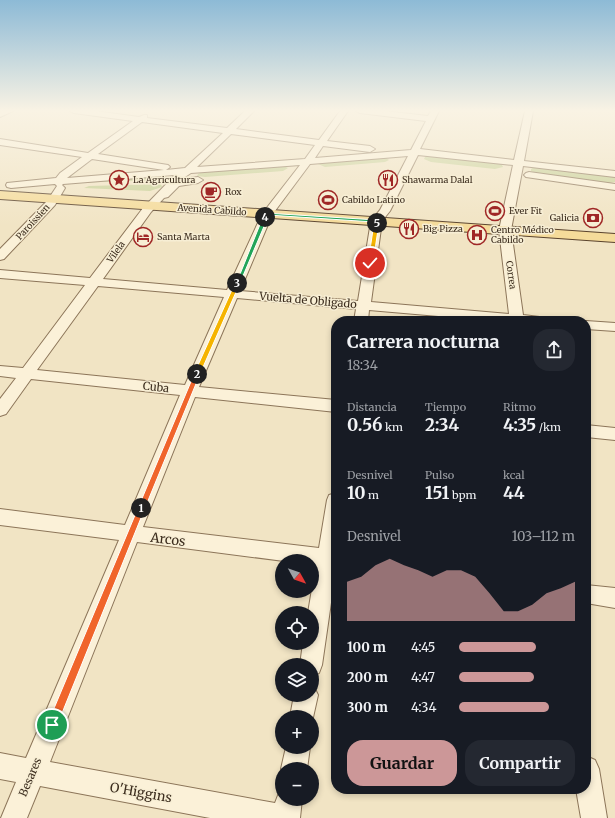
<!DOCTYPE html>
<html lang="es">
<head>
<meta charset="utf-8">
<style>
  :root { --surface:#171b24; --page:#242831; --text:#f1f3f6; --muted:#9ea1a6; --accent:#cc9798 }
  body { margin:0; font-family:Merriweather,serif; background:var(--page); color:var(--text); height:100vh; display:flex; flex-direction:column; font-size:15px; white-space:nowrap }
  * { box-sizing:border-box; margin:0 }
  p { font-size:13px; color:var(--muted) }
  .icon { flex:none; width:22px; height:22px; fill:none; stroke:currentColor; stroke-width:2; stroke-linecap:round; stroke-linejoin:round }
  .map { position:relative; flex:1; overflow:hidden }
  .panel { position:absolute; left:331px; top:316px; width:260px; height:478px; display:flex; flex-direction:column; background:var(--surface); border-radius:16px; box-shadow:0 2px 6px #0003 }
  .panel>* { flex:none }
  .needle { width:26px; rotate:130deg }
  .tools { position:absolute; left:275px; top:554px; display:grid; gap:8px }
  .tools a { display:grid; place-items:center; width:44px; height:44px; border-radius:50%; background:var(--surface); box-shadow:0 2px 6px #0003; font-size:20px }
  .pin { position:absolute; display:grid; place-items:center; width:34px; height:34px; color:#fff; margin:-17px; border:2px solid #fff; border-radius:50%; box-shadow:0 1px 4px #0007 }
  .km { position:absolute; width:20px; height:20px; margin:-10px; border-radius:50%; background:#222; color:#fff; font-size:11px; line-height:20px; text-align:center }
  .round { display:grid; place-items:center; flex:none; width:42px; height:42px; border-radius:16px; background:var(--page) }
  .overview { display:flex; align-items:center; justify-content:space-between; height:68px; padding:0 16px }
  h1 { font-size:18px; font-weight:700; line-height:30px }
  .stats { display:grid; grid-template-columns:repeat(3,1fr); gap:6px; height:68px; padding:4px 16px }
  .stats div { display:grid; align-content:center }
  .stats b { font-size:17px; font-weight:700 }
  .stats small { font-size:11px; font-weight:400 }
  .stats p { font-size:11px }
  .chart { height:112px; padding:8px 16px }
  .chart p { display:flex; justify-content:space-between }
  .chart svg { width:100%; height:72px; margin-top:4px; fill:var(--accent); opacity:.7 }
  .primary-button { display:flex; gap:8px; margin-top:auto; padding:8px 16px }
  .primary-button a { flex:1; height:46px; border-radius:16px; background:var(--accent); color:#111; font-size:16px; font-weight:700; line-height:46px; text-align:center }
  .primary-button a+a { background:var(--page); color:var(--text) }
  ul { padding:0 16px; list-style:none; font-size:13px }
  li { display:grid; grid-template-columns:64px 48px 1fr; align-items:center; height:30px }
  li i { height:10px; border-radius:5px; background:var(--accent) }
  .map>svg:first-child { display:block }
  .green { fill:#c8d097 }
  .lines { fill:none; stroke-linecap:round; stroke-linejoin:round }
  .minor-casing { stroke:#8c7559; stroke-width:2 }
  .major-casing { stroke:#5a432d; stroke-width:2 }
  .minor { fill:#fbf1d8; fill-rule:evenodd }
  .major { fill:#f5db9a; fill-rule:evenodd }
  .split-1 { fill:#f0652b; stroke:#fff }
  .split-2 { fill:#f0652b; stroke:#fff }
  .split-3 { fill:#f5b400; stroke:#fff }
  .split-4 { fill:#22a559; stroke:#fff }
  .split-5 { fill:#22a559; stroke:#fff }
  .split-6 { fill:#f5b400; stroke:#fff }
  .labels { text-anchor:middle; stroke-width:3; stroke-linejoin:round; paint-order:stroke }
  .far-poi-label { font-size:9px; fill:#3c2d1e; stroke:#f7eed4; text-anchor:start }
  .far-street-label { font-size:9px; fill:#3c2d1e; stroke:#f7eed4 }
  .street-label { font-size:11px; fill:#3c2d1e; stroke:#f7eed4 }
  .near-street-label { font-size:13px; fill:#3c2d1e; stroke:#f7eed4 }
</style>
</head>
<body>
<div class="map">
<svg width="615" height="818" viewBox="0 0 615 818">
  <rect width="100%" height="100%" fill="#f1e4c4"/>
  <g class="green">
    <polygon points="426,155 501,163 503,167 495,169 431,162 424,159"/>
    <polygon points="385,157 389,160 385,162 325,167 318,164"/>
    <polygon points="284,166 288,168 283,171 205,177 197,176 198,174 203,172"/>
    <polygon points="535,167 612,176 615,178 615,182 609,183 539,174 531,171 531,169"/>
    <polygon points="165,176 166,179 161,180 73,183"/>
    <polygon points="161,184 162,187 150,191 84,188 89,186"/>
  </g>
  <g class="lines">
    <g class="minor-casing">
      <g id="minor">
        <polygon points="2,111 13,111 0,117 0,112"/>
        <path d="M 70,111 L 95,111 L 139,117 L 144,115 L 147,115 L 147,118 L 227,128 L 245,111 L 254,111 L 236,129 L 319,140 L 340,111 L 348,111 L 327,141 L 370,146 L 375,149 L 370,152 L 323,146 L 315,158 L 411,150 L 426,121 L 360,113 L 356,111 L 384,111 L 428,116 L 431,111 L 439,111 L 420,149 L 514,160 L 525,111 L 533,111 L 524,161 L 615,171 L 615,177 L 523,166 L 511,230 L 523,315 L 548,318 L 550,321 L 496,321 L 369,310 L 368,321 L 354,321 L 356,309 L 237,298 L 199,387 L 336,400 L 336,412 L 195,397 L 143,527 L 319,548 L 327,500 L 329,495 L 336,493 L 336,568 L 322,665 L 319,673 L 312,676 L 312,665 L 300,665 L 303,643 L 312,643 L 312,613 L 308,613 L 316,565 L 312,565 L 312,561 L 284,561 L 137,542 L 50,762 L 275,803 L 280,790 L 282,789 L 282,799 L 302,799 L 300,818 L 210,818 L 40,786 L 27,818 L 1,818 L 16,782 L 0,779 L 0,753 L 26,758 L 119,540 L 0,525 L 0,509 L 125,525 L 180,395 L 31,379 L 6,414 L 0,416 L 0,399 L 16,378 L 0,376 L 0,366 L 23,368 L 85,285 L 0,278 L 0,270 L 90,278 L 143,208 L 175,175 L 63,184 L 62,185 L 65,188 L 55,205 L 4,259 L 0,260 L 0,249 L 47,201 L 57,186 L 55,184 L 11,188 L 7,187 L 6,185 L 7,183 L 56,178 L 60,173 L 82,157 L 0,145 L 0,139 L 88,153 L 133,121 L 74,113 ZM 142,122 L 223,133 L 185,168 L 166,170 L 170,167 L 168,165 L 98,154 ZM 231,134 L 315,145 L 305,159 L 197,167 ZM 418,155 L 513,165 L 499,230 L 509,314 L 371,302 L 382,221 L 390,211 ZM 408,156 L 380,210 L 371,221 L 358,301 L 240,291 L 272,215 L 310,164 ZM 92,159 L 164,170 L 67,178 ZM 300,165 L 262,214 L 227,290 L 103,279 L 151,212 L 164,198 L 168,197 L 179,186 L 198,183 L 203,180 L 198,177 L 182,179 L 191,173 ZM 98,286 L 224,297 L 185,385 L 37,370 Z"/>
        <polygon points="529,172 615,184 615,190 526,177 524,175 526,173"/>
        <polygon points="585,321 586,321 615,323 615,331 586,329"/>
        <polygon points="586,425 615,428 615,440 586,437"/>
        <polygon points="586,585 615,588 615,608 586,603"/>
        <polygon points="312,686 314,687 318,695 312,722 312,717 290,717 294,695 312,695"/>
        <polygon points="286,747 310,747 307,769 282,769 282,771 281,769"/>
        <polygon points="586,756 595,760 599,769 607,818 581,818 576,789 586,789"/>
      </g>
    </g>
    <g class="major-casing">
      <polygon id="major" points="0,191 615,234 615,242 0,199"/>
    </g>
    <use href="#minor" class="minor"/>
    <use href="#major" class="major"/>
  </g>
  <linearGradient id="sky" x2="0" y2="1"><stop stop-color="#8dbad6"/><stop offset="0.49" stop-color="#f9f3e4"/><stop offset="1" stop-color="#f9f3e4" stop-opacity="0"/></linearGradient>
  <rect width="615" height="226" fill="url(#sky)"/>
  <polygon class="split-1" points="141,504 145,508 56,728 52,730 49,728 47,725 138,508"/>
  <polygon class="split-2" points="195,372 200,374 145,508 141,511 139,510 138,508"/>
  <polygon class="split-3" points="237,281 240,283 200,374 195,375 194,374 235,283"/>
  <polygon class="split-4" points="265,216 268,217 240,283 236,284 263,217"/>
  <polygon class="split-5" points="265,213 377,220 379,221 377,224 374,222 268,215 265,218 263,217"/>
  <polygon class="split-6" points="377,221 379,223 373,263 370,264 368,263 374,223"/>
  <defs>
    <g id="sight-ring" transform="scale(1)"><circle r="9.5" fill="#f7eed4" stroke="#9f2726" stroke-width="1.5"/><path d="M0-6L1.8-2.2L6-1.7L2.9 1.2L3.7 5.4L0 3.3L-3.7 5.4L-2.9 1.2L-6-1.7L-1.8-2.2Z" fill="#9f2726"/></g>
    <g id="restaurant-ring" transform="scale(1)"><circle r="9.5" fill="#f7eed4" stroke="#9f2726" stroke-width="1.5"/><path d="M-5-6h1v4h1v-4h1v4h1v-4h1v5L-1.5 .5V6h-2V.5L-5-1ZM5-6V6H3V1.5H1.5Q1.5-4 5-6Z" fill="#9f2726"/></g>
    <g id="cafe-ring" transform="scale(1)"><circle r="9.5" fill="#f7eed4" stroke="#9f2726" stroke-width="1.5"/><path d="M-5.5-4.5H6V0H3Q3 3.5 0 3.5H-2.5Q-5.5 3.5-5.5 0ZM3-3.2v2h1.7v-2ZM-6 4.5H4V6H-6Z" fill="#9f2726"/></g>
    <g id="stadium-ring" transform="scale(1)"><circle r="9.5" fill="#f7eed4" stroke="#9f2726" stroke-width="1.5"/><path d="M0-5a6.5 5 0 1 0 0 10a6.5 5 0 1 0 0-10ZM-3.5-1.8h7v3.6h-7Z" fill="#9f2726"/></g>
    <g id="bank-ring" transform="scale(1)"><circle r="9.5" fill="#f7eed4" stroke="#9f2726" stroke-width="1.5"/><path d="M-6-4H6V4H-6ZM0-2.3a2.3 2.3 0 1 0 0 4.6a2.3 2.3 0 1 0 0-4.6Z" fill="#9f2726"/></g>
    <g id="hospital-ring" transform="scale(1)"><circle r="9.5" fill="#f7eed4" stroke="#9f2726" stroke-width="1.5"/><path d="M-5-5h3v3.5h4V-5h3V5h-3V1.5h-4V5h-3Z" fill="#9f2726"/></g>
    <g id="hotel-ring" transform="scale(1)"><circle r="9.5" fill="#f7eed4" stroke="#9f2726" stroke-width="1.5"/><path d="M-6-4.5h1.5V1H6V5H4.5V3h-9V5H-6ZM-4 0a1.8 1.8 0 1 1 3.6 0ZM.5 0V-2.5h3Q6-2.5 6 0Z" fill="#9f2726"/></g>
  </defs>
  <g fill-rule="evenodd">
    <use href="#sight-ring" x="119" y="180"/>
    <use href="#restaurant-ring" x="388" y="180"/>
    <use href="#cafe-ring" x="211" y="192"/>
    <use href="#stadium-ring" x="328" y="200"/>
    <use href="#stadium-ring" x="495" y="211"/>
    <use href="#bank-ring" x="593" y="218"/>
    <use href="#restaurant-ring" x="409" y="229"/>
    <use href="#hospital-ring" x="477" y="235"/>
    <use href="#hotel-ring" x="143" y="237"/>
  </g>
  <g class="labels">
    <g class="far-poi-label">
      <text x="133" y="183">La Agricultura</text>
      <text x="402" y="183">Shawarma Dalal</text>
      <text x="225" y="195">Rox</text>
      <text x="342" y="203">Cabildo Latino</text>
      <text x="509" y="214">Ever Fit</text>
      <text x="579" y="221" text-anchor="end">Galicia</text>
      <text x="423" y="232">Big Pizza</text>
      <text x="491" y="233">Centro Médico<tspan x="491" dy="10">Cabildo</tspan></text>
      <text x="157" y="240">Santa Marta</text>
    </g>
    <g class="far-street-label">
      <text transform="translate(212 210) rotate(4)" y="3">Avenida Cabildo</text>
      <text transform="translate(33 222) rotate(-47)" y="3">Paroissien</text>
      <text transform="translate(116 252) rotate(-54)" y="3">Vilela</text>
      <text transform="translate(511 275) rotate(82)" y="3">Correa</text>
    </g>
    <g class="street-label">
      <text transform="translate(308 300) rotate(5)" y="4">Vuelta de Obligado</text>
      <text transform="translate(156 387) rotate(6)" y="4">Cuba</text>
      <text transform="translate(30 777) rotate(-67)" y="4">Besares</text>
    </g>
    <g class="near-street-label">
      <text transform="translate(168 539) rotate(7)" y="5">Arcos</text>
      <text transform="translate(141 792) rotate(10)" y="5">O'Higgins</text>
    </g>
  </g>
</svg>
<div class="tools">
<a><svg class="needle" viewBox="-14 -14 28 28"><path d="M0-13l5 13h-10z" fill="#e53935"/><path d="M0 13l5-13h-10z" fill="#9ea1a6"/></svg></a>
<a><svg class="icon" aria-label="locate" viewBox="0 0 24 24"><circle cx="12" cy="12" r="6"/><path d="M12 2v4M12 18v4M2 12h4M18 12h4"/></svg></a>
<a><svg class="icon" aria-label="layers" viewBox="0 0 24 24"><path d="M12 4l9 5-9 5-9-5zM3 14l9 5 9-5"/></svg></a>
<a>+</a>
<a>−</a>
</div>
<div class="pin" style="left:52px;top:725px;background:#1e9e55"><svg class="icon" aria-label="arrive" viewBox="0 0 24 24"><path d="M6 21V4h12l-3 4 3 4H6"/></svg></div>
<div class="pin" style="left:370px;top:263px;background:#d93025"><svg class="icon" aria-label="check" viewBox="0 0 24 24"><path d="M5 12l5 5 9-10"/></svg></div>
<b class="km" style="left:141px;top:508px">1</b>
<b class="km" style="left:197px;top:374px">2</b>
<b class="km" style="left:237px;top:283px">3</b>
<b class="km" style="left:265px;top:217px">4</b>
<b class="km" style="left:377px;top:223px">5</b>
<section class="panel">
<div class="overview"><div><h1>Carrera nocturna</h1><p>18:34</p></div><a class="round"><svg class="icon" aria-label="share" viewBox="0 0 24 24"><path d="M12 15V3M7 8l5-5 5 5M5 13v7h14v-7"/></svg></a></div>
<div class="stats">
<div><p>Distancia</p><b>0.56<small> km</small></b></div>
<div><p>Tiempo</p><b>2:34</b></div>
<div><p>Ritmo</p><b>4:35<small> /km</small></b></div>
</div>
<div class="stats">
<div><p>Desnivel</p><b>10<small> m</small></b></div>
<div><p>Pulso</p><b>151<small> bpm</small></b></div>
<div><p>kcal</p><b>44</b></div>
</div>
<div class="chart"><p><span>Desnivel</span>103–112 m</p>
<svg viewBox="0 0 160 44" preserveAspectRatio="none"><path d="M0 44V20L10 17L20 10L30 6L40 10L50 13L60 17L70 13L80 13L90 17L100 27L110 38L120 38L130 34L140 27L150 24L160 20V44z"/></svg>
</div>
<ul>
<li><b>100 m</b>4:45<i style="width:66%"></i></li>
<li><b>200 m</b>4:47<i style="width:65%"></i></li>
<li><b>300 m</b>4:34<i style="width:78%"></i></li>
</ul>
<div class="primary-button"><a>Guardar</a><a>Compartir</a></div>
</section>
</div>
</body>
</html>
